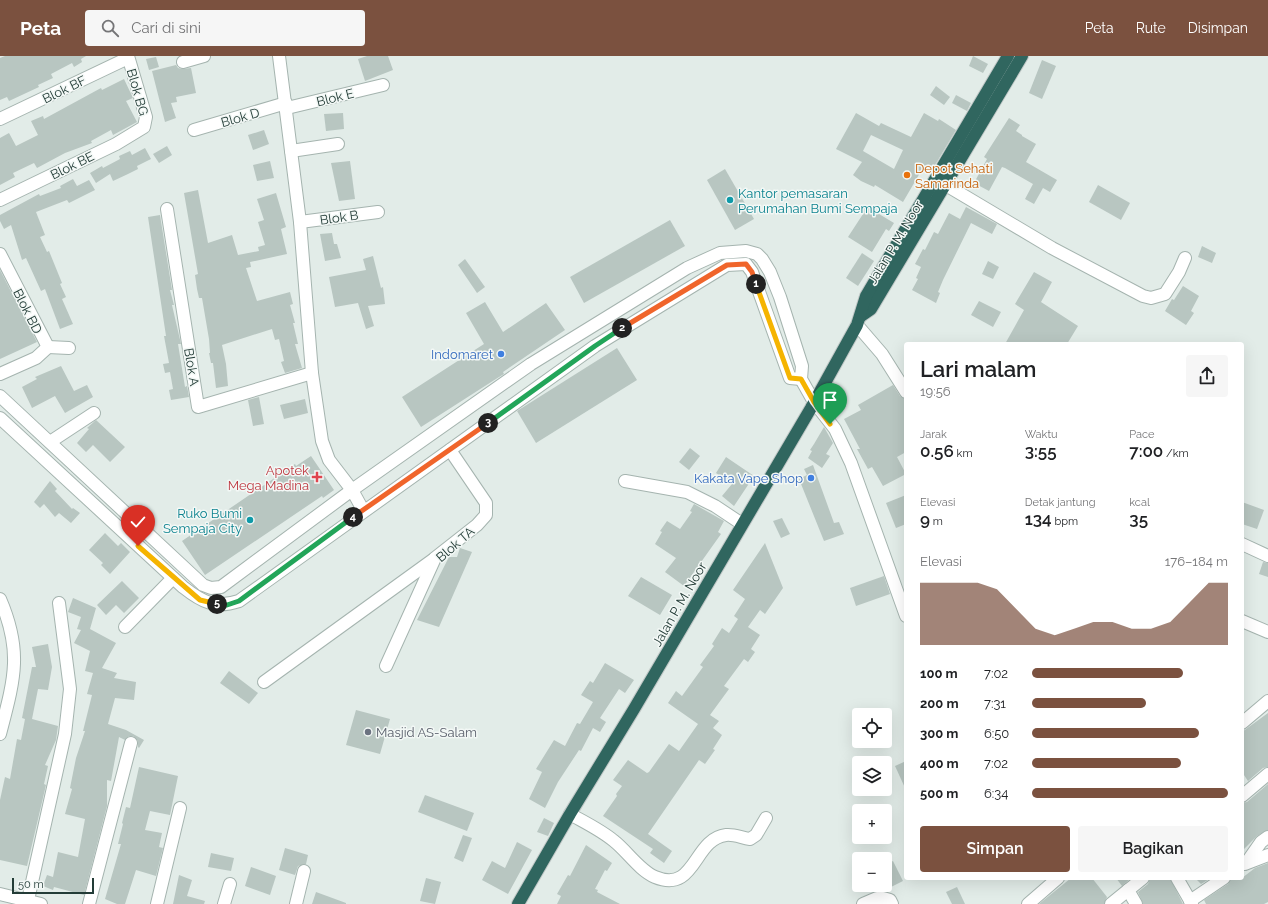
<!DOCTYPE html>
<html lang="id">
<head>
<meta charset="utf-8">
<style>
  :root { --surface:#fff; --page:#f6f6f6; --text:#202124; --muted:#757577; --accent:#7b513f }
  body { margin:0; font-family:Raleway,sans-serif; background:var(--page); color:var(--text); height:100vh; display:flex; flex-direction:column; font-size:15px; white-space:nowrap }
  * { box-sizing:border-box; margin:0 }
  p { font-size:13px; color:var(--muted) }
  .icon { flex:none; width:22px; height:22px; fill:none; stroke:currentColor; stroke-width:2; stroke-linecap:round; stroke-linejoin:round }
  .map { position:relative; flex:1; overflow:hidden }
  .sheet { position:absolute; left:904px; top:286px; width:340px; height:538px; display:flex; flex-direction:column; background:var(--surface); border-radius:4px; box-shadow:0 4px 16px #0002 }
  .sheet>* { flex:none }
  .tools { position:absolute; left:852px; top:652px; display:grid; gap:8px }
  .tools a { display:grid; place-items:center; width:40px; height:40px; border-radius:4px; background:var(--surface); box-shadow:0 4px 16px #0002; font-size:20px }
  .scale { position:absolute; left:12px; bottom:10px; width:82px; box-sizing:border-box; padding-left:4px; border:2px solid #233c37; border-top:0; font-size:11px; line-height:14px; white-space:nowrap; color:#233c37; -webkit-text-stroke:3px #f3f8f6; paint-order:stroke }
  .pin { position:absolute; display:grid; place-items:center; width:34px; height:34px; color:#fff; margin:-41px -17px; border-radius:50% 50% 50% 0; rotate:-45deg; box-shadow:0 0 4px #0007 }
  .pin .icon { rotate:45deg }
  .km { position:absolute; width:20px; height:20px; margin:-10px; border-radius:50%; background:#222; color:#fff; font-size:11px; line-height:20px; text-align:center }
  .round { display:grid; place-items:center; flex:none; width:42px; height:42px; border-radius:4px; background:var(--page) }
  .overview { display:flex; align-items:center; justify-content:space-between; height:68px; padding:0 16px }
  h1 { font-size:22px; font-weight:600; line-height:30px }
  .stats { display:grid; grid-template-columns:repeat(3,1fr); gap:6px; height:68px; padding:4px 16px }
  .stats div { display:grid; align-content:center }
  .stats b { font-size:17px; font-weight:600 }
  .stats small { font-size:11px; font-weight:400 }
  .stats p { font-size:11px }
  .chart { height:112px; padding:8px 16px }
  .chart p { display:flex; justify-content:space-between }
  .chart svg { width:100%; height:72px; margin-top:4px; fill:var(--accent); opacity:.7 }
  .button { display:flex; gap:8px; margin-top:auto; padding:8px 16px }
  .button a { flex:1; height:46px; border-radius:4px; background:var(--accent); color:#fff; font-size:16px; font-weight:600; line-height:46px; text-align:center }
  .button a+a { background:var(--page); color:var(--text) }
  ul { padding:0 16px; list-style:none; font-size:13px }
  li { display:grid; grid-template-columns:64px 48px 1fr; align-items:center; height:30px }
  li i { height:10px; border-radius:5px; background:var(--accent) }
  header { display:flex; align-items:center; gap:24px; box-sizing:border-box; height:56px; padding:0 20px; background:var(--accent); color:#fff }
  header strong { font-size:19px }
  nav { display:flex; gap:22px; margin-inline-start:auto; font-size:14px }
  .search { width:280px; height:36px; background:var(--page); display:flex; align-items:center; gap:10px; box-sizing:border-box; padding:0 14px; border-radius:4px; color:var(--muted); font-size:15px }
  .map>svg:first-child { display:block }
  .building { fill:#b8c6c1; fill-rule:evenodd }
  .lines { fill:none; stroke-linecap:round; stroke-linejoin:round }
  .minor-casing { stroke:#a5b4af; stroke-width:14 }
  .highway-casing { stroke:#c1c8c7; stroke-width:14 }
  .minor { stroke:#fff; stroke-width:12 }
  .highway { stroke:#30665f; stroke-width:12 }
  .split-1-casing { stroke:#fff; stroke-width:8 }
  .split-2-casing { stroke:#fff; stroke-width:8 }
  .split-3-casing { stroke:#fff; stroke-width:8 }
  .split-4-casing { stroke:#fff; stroke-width:8 }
  .split-5-casing { stroke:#fff; stroke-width:8 }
  .split-6-casing { stroke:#fff; stroke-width:8 }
  .split-1 { stroke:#f5b400; stroke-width:5 }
  .split-2 { stroke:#f0652b; stroke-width:5 }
  .split-3 { stroke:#22a559; stroke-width:5 }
  .split-4 { stroke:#f0652b; stroke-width:5 }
  .split-5 { stroke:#22a559; stroke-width:5 }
  .split-6 { stroke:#f5b400; stroke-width:5 }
  .food-dot { fill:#e8710a; stroke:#f3f8f6; stroke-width:1.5 }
  .culture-dot { fill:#0f9aa8; stroke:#f3f8f6; stroke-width:1.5 }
  .shop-dot { fill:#3f7fe0; stroke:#f3f8f6; stroke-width:1.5 }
  .health-dot { fill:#e0444e; stroke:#f3f8f6; stroke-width:1.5 }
  .worship-dot { fill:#6b7280; stroke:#f3f8f6; stroke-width:1.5 }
  .labels { text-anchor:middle; stroke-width:3; stroke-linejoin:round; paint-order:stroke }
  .street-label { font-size:13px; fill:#233c37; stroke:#f3f8f6 }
  .food-label { font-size:13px; fill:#c56008; stroke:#f3f8f6; text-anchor:start }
  .culture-label { font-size:13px; fill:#0d838f; stroke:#f3f8f6; text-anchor:start }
  .shop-label { font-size:13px; fill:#366cbe; stroke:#f3f8f6; text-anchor:end }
  .health-label { font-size:13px; fill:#be3a42; stroke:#f3f8f6; text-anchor:end }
  .worship-label { font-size:13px; fill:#5b616d; stroke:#f3f8f6; text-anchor:start }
</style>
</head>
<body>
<header>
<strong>Peta</strong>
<div class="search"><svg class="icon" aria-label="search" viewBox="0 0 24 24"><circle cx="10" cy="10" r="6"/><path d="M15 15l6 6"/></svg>Cari di sini</div>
<nav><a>Peta</a><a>Rute</a><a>Disimpan</a></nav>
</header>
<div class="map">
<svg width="1268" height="848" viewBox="0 0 1268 848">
  <rect width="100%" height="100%" fill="#e2ece8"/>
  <g class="building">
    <polygon points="5,0 86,0 81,3 82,6 74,11 72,7 51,18 53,22 38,29 39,31 9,45 7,41 0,44 0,2"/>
    <polygon points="367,0 388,0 393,14 365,25 358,3"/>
    <polygon points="973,0 988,8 983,17 969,10"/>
    <polygon points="156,1 159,11 149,14 146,3"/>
    <polygon points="1042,4 1056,10 1042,43 1029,37"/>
    <polygon points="176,9 178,12 182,13 191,12 196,37 176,41 177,46 171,47 176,62 165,66 152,15"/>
    <polygon points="124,23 133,42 126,45 137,66 113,79 111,74 91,85 92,87 65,97 37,112 34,107 13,117 15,121 0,129 0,82 9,77 16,90 38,79 31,65 43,60 44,63 101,32 102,34"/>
    <polygon points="936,30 950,41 944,49 930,39"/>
    <polygon points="956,39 971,47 967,55 952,47"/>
    <polygon points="343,57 344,73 326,75 324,58"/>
    <path d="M 856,57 L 879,70 L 881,67 L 911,81 L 924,57 L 938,65 L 939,63 L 956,74 L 932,114 L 924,110 L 903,146 L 875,129 L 874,131 L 861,125 L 853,119 L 862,106 L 836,93 ZM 871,79 L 903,94 L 894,113 L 863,95 Z"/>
    <polygon points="1009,62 1020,69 1016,75 1022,79 1022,80 1036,88 1026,106 1057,124 1050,136 1043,132 1034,148 1025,143 1033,128 1005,112 1002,111 989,135 974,127 987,103 984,101"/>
    <polygon points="264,74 269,88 253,94 248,79"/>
    <polygon points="167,90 172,99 159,107 153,98"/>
    <polygon points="145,92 151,103 137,110 138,113 128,118 113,125 110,118 96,127 90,117 102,110 103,112 120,103 119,100 130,95 132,99"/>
    <polygon points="270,105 274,122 257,125 253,109"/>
    <polygon points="350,105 355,143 339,145 331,107"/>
    <polygon points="725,113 754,163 735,174 707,124"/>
    <polygon points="73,123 77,130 89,124 95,134 69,147 67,144 36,156 45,179 40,181 47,196 49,195 62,227 60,228 66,241 62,243 73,268 60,273 45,233 41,235 26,202 22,204 11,169 4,173 0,165 0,159 39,138 40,140 61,132 60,130"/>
    <polygon points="1098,129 1130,147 1121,164 1089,146"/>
    <polygon points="198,134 208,187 232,179 238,199 259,195 258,191 265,189 258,166 264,164 257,143 276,137 286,171 281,173 287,198 250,206 251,211 246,212 257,245 290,236 293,248 290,249 295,267 293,267 298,288 295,288 302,312 285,317 281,306 284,305 279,283 275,284 272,273 222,289 226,308 228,330 216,332 213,307 211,307 209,297 210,297 209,283 202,242 199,242 197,233 195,219 198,218 184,137"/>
    <polygon points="864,149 894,167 889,175 886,173 872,196 848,181 863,158 860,156"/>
    <polygon points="966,151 997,168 992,178 971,167 943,224 938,236 940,237 936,247 912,234 918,223 916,222 921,211 915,208 923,193 925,194 934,176 938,178 949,157 960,163"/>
    <polygon points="160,159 172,234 170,234 174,249 172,249 181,288 178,288 185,331 187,330 189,341 171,344 169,334 173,333 170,316 165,317 163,308 169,307 164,280 166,280 148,161"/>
    <polygon points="670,164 685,190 584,247 570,221"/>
    <polygon points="332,177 334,188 337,188 341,202 325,205 320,178"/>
    <polygon points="1202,190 1216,197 1212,207 1198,201"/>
    <polygon points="862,197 874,205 858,230 846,222"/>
    <polygon points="373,200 381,232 383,231 385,248 368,250 374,270 366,273 358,247 335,251 329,221 366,214 363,203"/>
    <polygon points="465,203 485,231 477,237 458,209"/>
    <polygon points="988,205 999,211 993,223 982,218"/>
    <polygon points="0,214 37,286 0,303"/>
    <polygon points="1034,216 1052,226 1041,246 1078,270 1067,288 1005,288 1024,254 1015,248"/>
    <polygon points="1183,230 1199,240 1191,255 1194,257 1186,269 1165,255 1172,243 1174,244"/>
    <polygon points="979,245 1001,256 993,271 971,259"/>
    <polygon points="485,246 503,276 546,247 565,274 503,316 504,318 499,321 421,371 402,341 484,288 466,257"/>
    <polygon points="617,292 637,324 536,387 517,355"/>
    <polygon points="61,310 74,335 87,329 93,341 65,357 55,340 32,352 22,331 37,323 35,321"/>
    <polygon points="893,329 900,340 906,343 906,396 897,401 906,418 883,430 872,411 868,413 857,393 860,393 844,363 861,354 858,349"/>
    <polygon points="259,341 264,368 253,370 248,344"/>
    <polygon points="305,343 308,357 284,363 280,349"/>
    <polygon points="96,364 125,391 110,406 93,389 86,396 77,387 89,373 87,372"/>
    <polygon points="824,371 833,387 826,398 830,400 822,412 808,402 812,395 810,394 814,388"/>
    <polygon points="690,392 700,400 689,414 679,406"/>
    <polygon points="311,400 334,434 323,442 322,440 205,519 182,485 295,408 296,410"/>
    <polygon points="726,401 754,420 734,450 722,440 732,428 716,417"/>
    <polygon points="813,409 834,467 839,466 844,478 824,485 799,423 807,419 804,413"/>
    <polygon points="50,425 57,433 55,435 72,453 73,452 80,457 71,467 59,457 55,461 44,448 40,452 34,446"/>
    <polygon points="906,439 906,468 896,472 886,447"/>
    <polygon points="1242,446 1264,454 1257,473 1242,468"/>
    <polygon points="694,448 724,465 718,476 721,478 684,530 665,516 676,502 655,488 662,476 660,475 667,465 680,473 692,456 690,455"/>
    <polygon points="782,462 790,478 781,482 773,465"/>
    <polygon points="105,477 118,490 121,487 130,496 110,518 101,509 103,507 89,494"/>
    <polygon points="765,487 783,532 765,558 760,554 748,571 760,579 751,593 755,596 748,606 744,603 724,630 729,633 710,659 719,665 713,672 722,679 713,693 715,694 705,708 699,704 648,778 672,795 664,807 650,797 653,793 603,760 617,740 616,738 622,730 613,724 628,704 647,717 649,716 669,688 679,695 698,668 668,647 676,635 682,640 703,611 700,609 714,590 712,588 722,572 729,577 738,563 734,560 745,543 733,534"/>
    <polygon points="460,492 472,496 439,571 417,564 449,501 457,501"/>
    <polygon points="1263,506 1268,507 1268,521 1259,518"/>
    <polygon points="884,520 890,538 856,550 850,532"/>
    <polygon points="641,521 672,539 660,559 628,540"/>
    <polygon points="122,525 139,542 124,557 116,549 106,559 97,549"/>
    <polygon points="73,542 96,552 90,573 116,587 102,612 117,617 114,622 136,626 134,644 115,642 108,668 126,674 144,684 139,692 138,691 138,685 133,680 129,680 125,684 119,681 111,725 107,724 107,750 84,839 54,831 53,834 43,830 47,819 53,821 58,796 78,801 85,763 65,758 72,733 70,732 76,702 85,675 83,675 92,639 87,638 93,617 85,615 90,595 74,587 81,574 77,573 81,561 68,556"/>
    <polygon points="48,588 52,611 48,634 38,633 32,663 58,670 56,684 45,709 48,710 44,728 46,729 27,810 0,804 0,744 5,721 10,723 17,683 21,684 25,663 22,662 32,611 36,611 32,591"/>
    <polygon points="605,607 634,624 625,637 619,633 600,662 606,666 600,676 593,672 581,695 579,694 558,726 545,752 529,743 542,716 536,713 554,684 565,690 577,667 580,668 593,646 581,639 590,625 593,627"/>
    <polygon points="229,615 258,637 249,648 220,627"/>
    <polygon points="356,654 390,663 380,698 346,689"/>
    <polygon points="1268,657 1268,711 1263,712 1248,725 1242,716 1242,676"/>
    <polygon points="906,705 906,734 895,710"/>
    <polygon points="139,711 178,720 170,759 150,755 145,774 162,777 159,791 163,792 156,820 136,814 125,848 117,848 105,843 121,788 118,788 123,768 122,767 126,751 130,752"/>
    <polygon points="1268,728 1268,774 1257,780 1242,795 1242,747 1247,746"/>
    <polygon points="425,739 474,757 467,775 418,756"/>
    <polygon points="544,762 554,767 548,780 537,776"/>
    <polygon points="463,779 472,782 463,806 454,802"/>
    <polygon points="517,786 532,794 508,838 482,824 492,805 505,812"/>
    <polygon points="586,789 612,807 607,815 605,814 595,833 598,834 597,836 620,848 557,848 561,840 557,838 568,819 570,820"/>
    <polygon points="285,792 308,799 306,808 298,810 295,819 279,814"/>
    <polygon points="211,797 234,802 231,815 208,811"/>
    <polygon points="893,805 903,825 885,834 885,809"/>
    <polygon points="1268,807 1268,846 1264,848 1206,848 1204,844 1228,828 1231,822 1242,822 1255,812"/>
    <polygon points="251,811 276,820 270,839 245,830"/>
    <polygon points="179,819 192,824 187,840 205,845 204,848 173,848"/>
    <polygon points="426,822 441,826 435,848 420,845"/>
    <polygon points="1071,822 1092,822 1107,841 1104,848 1039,848"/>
    <polygon points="1116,822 1131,822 1122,830"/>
    <polygon points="1150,822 1170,822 1183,848 1143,848 1138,836 1148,828"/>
    <polygon points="1195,822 1211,822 1201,828"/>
    <polygon points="957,831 965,848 952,848 946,836"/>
    <polygon points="316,836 346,847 346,848 312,848"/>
  </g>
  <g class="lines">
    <g class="minor-casing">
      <g id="minor">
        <polyline points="279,0 300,166 312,317 322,385 329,404 352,434 363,454"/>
        <polyline points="183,6 204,0"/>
        <polyline points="287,52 383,29"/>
        <polyline points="0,63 128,2"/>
        <polyline points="194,74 286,47"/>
        <polyline points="291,95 338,88"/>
        <polyline points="946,129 1052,192 1143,240 1151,242 1165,238 1179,216 1185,202"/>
        <polyline points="0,144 116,88 144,71 146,61 128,0"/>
        <polyline points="167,153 198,351 312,317"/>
        <polyline points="300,166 378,156"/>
        <polyline points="0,198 48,291"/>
        <polyline points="857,269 882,298 906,336"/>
        <polyline points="48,291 69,292"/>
        <polyline points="0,318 36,302 48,291"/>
        <polyline points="0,340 203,529 211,532 221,531 352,434 531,308 687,212 720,197 746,195 757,198 762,203 770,216 780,241 802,310 801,323 814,346 835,373 851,407 906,560"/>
        <path d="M 0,362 L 183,531 C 202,546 215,553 239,545 L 595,290 L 727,209 L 746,208 L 752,216 L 790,322 L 801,323"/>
        <polyline points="50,386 94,357"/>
        <polyline points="625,425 687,436 715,450 742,468"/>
        <polyline points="1242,488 1268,500"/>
        <path d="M 0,543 C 23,596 14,624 0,678"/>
        <polyline points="1242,565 1268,576"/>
        <polyline points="125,571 173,522"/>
        <polyline points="386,610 435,502 477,469 486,459 486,447 450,394"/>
        <polyline points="264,626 434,503"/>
        <polyline points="1242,667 1268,645"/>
        <polyline points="1242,740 1268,718"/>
        <path d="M 570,758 C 584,766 601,774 614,785 C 627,795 639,814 655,821 C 696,838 693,783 726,779 C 734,778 742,782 750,783 L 756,779 L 766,762"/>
        <polyline points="1247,806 1261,786 1268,781"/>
        <polyline points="1245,808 1268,799"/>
        <polyline points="1177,822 1192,848"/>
        <polyline points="1128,834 1136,848"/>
        <polyline points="0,838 41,848"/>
        <polyline points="28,844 65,678 70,633 59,547"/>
        <polyline points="1190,845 1224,822"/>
        <polyline points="89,848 131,687"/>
        <polyline points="157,848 180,752"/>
        <polyline points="224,848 230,828"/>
        <polyline points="296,848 304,815"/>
        <polyline points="863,848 877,842 883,842 890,844 892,848"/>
        <polyline points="1028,848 1058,822"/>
        <polyline points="1111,848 1143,822"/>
      </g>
    </g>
    <g class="highway-casing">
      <g id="highway">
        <polyline points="861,260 871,253 1022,0"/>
        <polyline points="518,848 570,758 634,653 811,352 857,269 866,240 1008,0"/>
      </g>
    </g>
    <use href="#minor" class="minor"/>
    <use href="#highway" class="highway"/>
  </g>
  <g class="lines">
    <g class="split-1-casing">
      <polyline id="split-1" points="756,228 790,322 801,323 814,346 830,368"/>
    </g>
    <g class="split-2-casing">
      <polyline id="split-2" points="622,272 727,209 746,208 752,216 756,228"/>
    </g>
    <g class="split-3-casing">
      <polyline id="split-3" points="488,367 595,290 622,272"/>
    </g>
    <g class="split-4-casing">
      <polyline id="split-4" points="353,461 488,367"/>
    </g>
    <g class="split-5-casing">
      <polyline id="split-5" points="217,548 227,549 239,545 353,461"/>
    </g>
    <g class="split-6-casing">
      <polyline id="split-6" points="138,490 200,544 217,548"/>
    </g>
    <use href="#split-1" class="split-1"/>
    <use href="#split-2" class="split-2"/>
    <use href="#split-3" class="split-3"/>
    <use href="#split-4" class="split-4"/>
    <use href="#split-5" class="split-5"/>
    <use href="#split-6" class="split-6"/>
  </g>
  <circle class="food-dot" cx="907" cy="119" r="4"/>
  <g class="culture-dot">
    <circle cx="730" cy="144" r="4"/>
    <circle cx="250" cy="464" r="4"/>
  </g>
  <g class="shop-dot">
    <circle cx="501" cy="298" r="4"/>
    <circle cx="811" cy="422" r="4"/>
  </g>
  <path class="health-dot" d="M315 415h4v4h4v4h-4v4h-4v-4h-4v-4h4z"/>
  <circle class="worship-dot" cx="368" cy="676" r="4"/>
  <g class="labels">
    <g class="street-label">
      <text transform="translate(64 33) rotate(-26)" y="5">Blok BF</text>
      <text transform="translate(138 36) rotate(74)" y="5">Blok BG</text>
      <text transform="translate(335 41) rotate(-14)" y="5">Blok E</text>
      <text transform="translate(240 61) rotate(-16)" y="5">Blok D</text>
      <text transform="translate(72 109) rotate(-26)" y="5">Blok BE</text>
      <text transform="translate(339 161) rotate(-8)" y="5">Blok B</text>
      <text transform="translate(895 186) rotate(-59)" y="5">Jalan P. M. Noor</text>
      <text transform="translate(28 255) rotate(63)" y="5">Blok BD</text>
      <text transform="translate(192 311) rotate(81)" y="5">Blok A</text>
      <text transform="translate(455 488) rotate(-41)" y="5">Blok TA</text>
      <text transform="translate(679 548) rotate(-60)" y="5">Jalan P. M. Noor</text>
    </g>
    <g class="food-label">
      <text x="915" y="117">Depot Sehati<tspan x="915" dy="15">Samarinda</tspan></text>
    </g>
    <g class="culture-label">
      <text x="738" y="142">Kantor pemasaran<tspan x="738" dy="15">Perumahan Bumi Sempaja</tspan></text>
      <text x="242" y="462" text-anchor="end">Ruko Bumi<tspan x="242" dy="15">Sempaja City</tspan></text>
    </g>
    <g class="shop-label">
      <text x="493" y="303">Indomaret</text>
      <text x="803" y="427">Kakata Vape Shop</text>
    </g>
    <g class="health-label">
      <text x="309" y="419">Apotek<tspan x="309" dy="15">Mega Madina</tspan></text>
    </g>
    <g class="worship-label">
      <text x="376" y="681">Masjid AS-Salam</text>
    </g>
  </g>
</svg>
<div class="tools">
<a><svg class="icon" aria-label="locate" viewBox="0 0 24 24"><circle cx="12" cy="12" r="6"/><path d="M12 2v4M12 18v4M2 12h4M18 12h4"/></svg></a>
<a><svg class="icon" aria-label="layers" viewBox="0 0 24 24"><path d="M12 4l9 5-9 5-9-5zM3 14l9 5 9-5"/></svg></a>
<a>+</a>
<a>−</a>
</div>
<div class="scale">50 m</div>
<div class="pin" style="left:830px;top:368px;background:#1e9e55"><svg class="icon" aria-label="arrive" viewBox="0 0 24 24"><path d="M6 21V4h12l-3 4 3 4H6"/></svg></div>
<div class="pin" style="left:138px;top:490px;background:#d93025"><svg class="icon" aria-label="check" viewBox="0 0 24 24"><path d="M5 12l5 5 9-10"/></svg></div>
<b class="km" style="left:756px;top:228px">1</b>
<b class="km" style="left:622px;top:272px">2</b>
<b class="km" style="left:488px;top:367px">3</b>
<b class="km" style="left:353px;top:461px">4</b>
<b class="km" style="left:217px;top:548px">5</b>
<section class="sheet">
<div class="overview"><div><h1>Lari malam</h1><p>19:56</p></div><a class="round"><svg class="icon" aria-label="share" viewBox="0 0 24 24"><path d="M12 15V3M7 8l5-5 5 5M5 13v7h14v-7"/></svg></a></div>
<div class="stats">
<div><p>Jarak</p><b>0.56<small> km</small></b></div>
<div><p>Waktu</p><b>3:55</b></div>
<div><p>Pace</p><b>7:00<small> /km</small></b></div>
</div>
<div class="stats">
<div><p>Elevasi</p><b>9<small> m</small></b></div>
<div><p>Detak jantung</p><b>134<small> bpm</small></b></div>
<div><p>kcal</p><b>35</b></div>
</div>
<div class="chart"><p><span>Elevasi</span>176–184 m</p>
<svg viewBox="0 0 160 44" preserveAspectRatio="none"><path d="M0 44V6L10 6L20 6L30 6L40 10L50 22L60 34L70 38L80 34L90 30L100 30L110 34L120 34L130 30L140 18L150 6L160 6V44z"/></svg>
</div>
<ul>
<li><b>100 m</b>7:02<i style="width:77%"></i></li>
<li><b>200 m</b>7:31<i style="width:58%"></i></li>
<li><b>300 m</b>6:50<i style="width:85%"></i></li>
<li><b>400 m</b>7:02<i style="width:76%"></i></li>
<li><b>500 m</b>6:34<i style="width:100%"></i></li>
</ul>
<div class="button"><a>Simpan</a><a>Bagikan</a></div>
</section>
</div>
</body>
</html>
